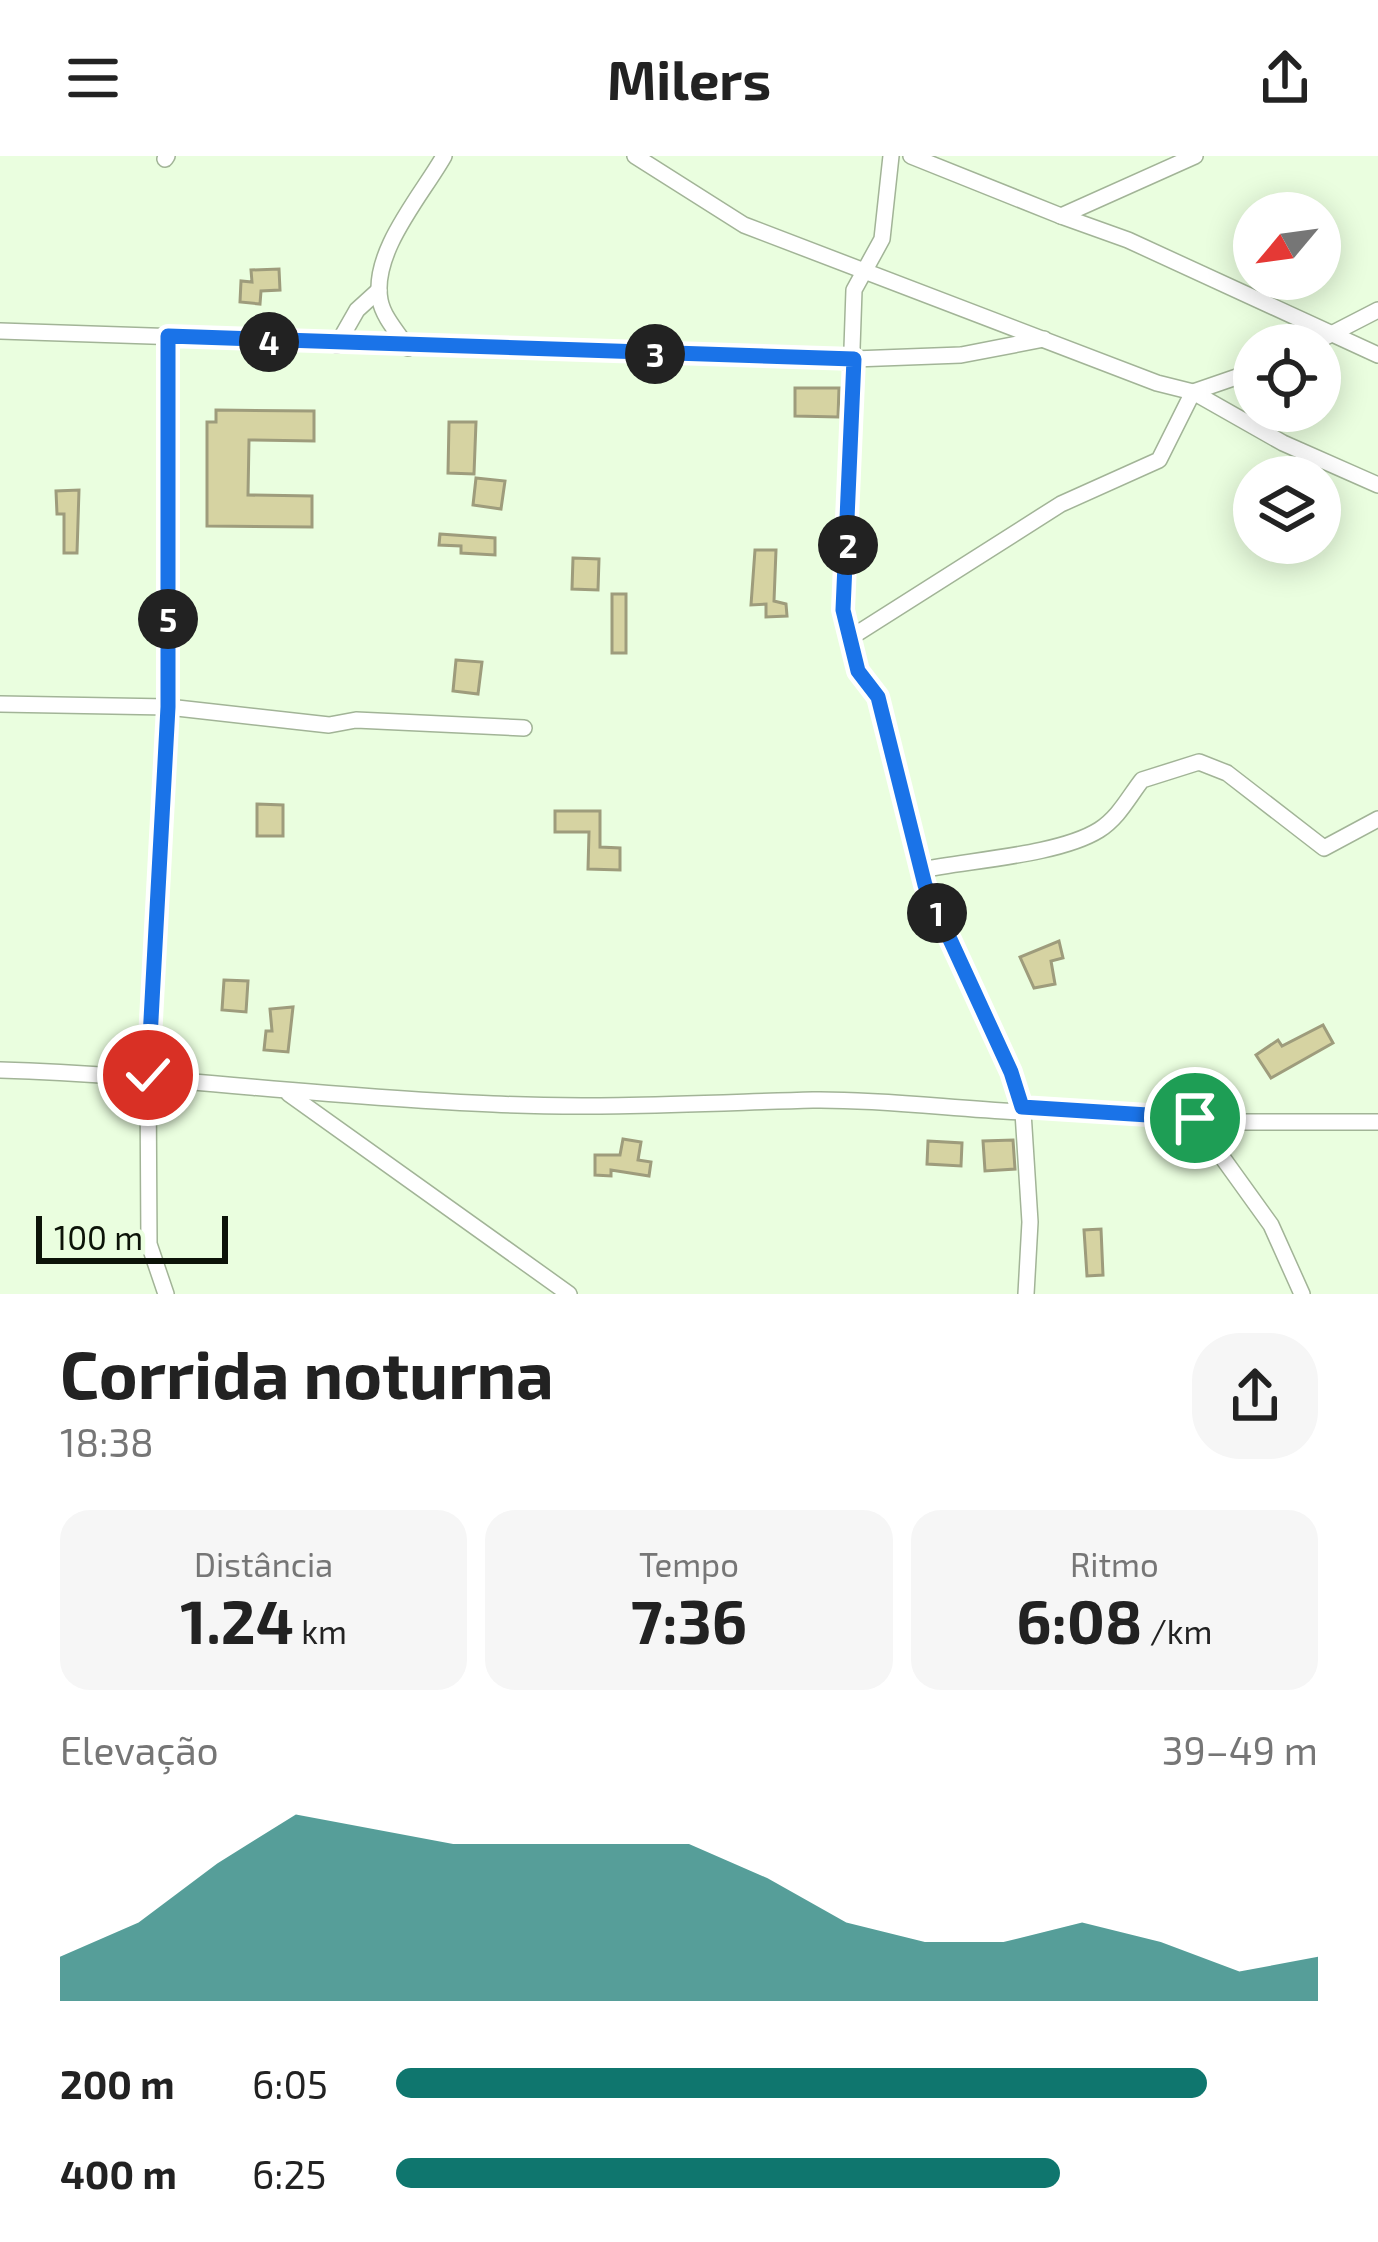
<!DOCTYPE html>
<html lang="pt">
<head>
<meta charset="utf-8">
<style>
  :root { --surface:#fff; --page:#f6f6f6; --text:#222; --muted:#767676; --accent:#0f766e }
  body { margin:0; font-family:"Exo 2",sans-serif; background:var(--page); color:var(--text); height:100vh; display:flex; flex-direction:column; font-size:45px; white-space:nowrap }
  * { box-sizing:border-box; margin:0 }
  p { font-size:39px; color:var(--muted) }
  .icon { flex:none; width:66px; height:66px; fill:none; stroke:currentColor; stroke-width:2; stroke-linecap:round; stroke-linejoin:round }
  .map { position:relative; height:1138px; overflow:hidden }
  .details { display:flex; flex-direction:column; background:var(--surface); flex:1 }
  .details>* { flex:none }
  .needle { width:78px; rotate:241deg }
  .buttons { position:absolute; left:1233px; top:36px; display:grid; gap:24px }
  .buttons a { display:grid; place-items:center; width:108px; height:108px; border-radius:50%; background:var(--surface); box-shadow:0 6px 30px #0003; font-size:60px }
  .scale { position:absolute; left:36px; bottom:30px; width:192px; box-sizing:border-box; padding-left:12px; border:6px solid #0c1308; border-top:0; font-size:33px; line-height:42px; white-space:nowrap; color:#0c1308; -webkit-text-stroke:9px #eafedf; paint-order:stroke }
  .pin { position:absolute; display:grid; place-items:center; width:102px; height:102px; color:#fff; margin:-51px; border:6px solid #fff; border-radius:50%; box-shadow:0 3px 12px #0007 }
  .km { position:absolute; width:60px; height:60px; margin:-30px; border-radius:50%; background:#222; color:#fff; font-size:33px; line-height:60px; text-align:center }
  .round { display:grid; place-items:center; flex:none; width:126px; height:126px; border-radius:48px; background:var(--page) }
  .summary { display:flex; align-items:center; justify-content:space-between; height:204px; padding:0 60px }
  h1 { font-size:66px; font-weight:700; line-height:90px }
  .metrics { display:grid; grid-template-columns:repeat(3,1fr); gap:18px; height:204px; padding:12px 60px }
  .metrics div { display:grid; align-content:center; border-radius:30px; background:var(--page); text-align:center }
  .metrics b { font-size:60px; font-weight:700 }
  .metrics small { font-size:33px; font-weight:400 }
  .metrics p { font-size:33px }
  .chart { height:336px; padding:24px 60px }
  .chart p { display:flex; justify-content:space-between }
  .chart svg { width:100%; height:216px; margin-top:12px; fill:var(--accent); opacity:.7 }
  ul { padding:0 60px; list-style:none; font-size:39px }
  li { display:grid; grid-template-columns:192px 144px 1fr; align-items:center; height:90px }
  li i { height:30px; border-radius:15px; background:var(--accent) }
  header { display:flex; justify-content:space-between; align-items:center; height:156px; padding:0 60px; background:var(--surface); font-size:54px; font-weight:700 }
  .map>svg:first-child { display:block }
  .building { fill:#d6d3a2; stroke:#9e9c7c; stroke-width:3 }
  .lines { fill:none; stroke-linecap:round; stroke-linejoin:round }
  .street-casing { stroke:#a2b497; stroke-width:18 }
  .street { stroke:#fff; stroke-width:15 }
  .route-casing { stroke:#fff; stroke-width:24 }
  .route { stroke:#1a73e8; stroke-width:15 }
</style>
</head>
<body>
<header><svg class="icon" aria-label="menu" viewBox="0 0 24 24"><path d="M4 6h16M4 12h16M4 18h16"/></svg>Milers<svg class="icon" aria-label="share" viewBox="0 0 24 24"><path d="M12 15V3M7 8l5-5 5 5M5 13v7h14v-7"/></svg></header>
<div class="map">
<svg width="1378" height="1138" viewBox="0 0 1378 1138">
  <rect width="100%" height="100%" fill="#eafedf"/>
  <g class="building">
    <polygon points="279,113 280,134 261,135 260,148 240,146 241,125 252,126 251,114"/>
    <polygon points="795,232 839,232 838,261 795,260"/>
    <polygon points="216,254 314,255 314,285 249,284 248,339 312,340 312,371 207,370 207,266 216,266"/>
    <polygon points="449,266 476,266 474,318 448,317"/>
    <polygon points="476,322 505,325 501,353 473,349"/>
    <polygon points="79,334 77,397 64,397 64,358 57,358 56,335"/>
    <polygon points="440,378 495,382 495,399 461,397 461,390 439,389"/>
    <polygon points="755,394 776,394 774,445 786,448 787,460 766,461 766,448 751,449"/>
    <polygon points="573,402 599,403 598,434 572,433"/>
    <rect x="612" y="438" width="14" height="59"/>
    <polygon points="456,504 482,506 478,538 453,535"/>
    <polygon points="257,648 283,649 283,680 257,680"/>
    <polygon points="555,655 600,655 600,691 620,692 620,714 588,713 589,676 555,676"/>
    <polygon points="1059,785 1063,802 1051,805 1055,828 1034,832 1020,801"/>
    <polygon points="224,824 248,825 246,856 222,854"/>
    <polygon points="293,851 288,896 264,894 266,875 272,875 270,853"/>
    <polygon points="1323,869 1333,887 1271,922 1256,899 1278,884 1282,890"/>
    <polygon points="623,983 641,986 638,1004 651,1006 649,1020 611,1014 611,1020 595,1019 595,999 620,999"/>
    <polygon points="1013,984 1015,1013 985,1015 983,985"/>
    <polygon points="928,985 962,987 961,1010 927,1008"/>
    <polygon points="1101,1073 1103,1119 1087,1120 1084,1074"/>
  </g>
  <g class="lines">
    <g class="street-casing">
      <g id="street">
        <polyline points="635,0 744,69 1157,227 1193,236 1283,287 1378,329"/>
        <polyline points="911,0 1061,60 1195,0"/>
        <polyline points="165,3 167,0"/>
        <polyline points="1061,60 1128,84 1378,199"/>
        <polyline points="0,175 854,203 961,199 1044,183"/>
        <polyline points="337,189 357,154 379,134"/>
        <polyline points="1310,189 1378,154"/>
        <path d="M 408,192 C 398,177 383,161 380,144 C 371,96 422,39 444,0"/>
        <polyline points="850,482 1061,348 1159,304 1193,236 1254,215"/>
        <polyline points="0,548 168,551 329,569 356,564 524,572"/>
        <path d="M 921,714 C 970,704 1059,699 1099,674 C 1119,661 1128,642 1142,624 L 1199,606 L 1227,617 L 1324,692 L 1378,663"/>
        <path d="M 0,914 C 165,919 328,942 493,948 C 600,953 706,947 813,944 C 883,943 954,953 1023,956 L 1011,917 L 925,729 L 878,541 L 858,516 L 843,454 L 854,134 L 882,83 L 891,0"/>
        <polyline points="289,938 569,1138"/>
        <polyline points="1022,951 1236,966 1378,966"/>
        <polyline points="1023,956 1030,1066 1026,1138"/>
        <polyline points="1194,962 1271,1069 1302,1138"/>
        <polyline points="166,1138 149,1088 148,919 168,551 168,180"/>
      </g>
    </g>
    <use href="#street" class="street"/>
  </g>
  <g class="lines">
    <g class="route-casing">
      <polyline id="route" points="148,919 168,551 168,180 854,203 843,454 858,515 878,541 925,729 1011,916 1022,951 1195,962"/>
    </g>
    <use href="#route" class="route"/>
  </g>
</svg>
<div class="buttons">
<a><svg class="needle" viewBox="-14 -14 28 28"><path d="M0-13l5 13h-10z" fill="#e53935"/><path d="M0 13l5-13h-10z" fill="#767676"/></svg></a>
<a><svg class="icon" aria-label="locate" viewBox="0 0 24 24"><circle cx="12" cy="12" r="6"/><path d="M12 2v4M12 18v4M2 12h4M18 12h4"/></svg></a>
<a><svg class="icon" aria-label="layers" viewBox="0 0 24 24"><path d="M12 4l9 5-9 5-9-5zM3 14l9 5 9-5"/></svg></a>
</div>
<div class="scale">100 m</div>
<div class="pin" style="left:1195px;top:962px;background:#1e9e55"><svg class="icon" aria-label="arrive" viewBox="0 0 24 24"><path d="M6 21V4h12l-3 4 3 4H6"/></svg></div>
<div class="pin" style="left:148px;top:919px;background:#d93025"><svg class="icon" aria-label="check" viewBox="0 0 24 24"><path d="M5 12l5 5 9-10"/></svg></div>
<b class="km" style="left:937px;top:757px">1</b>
<b class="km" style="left:848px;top:389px">2</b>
<b class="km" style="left:655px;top:198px">3</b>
<b class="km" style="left:269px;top:186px">4</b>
<b class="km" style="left:168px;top:463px">5</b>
</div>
<section class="details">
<div class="summary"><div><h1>Corrida noturna</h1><p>18:38</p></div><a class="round"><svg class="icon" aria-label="share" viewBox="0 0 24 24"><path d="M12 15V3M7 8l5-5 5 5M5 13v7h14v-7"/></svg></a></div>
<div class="metrics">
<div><p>Distância</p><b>1.24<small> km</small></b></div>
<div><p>Tempo</p><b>7:36</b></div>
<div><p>Ritmo</p><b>6:08<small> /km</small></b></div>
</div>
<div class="chart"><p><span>Elevação</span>39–49 m</p>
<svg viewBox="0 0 160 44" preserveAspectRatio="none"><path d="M0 44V35L10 28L20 16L30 6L40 9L50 12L60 12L70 12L80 12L90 19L100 28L110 32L120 32L130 28L140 32L150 38L160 35V44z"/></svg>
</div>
<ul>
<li><b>200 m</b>6:05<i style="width:88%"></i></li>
<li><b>400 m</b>6:25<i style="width:72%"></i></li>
</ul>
</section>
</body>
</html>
